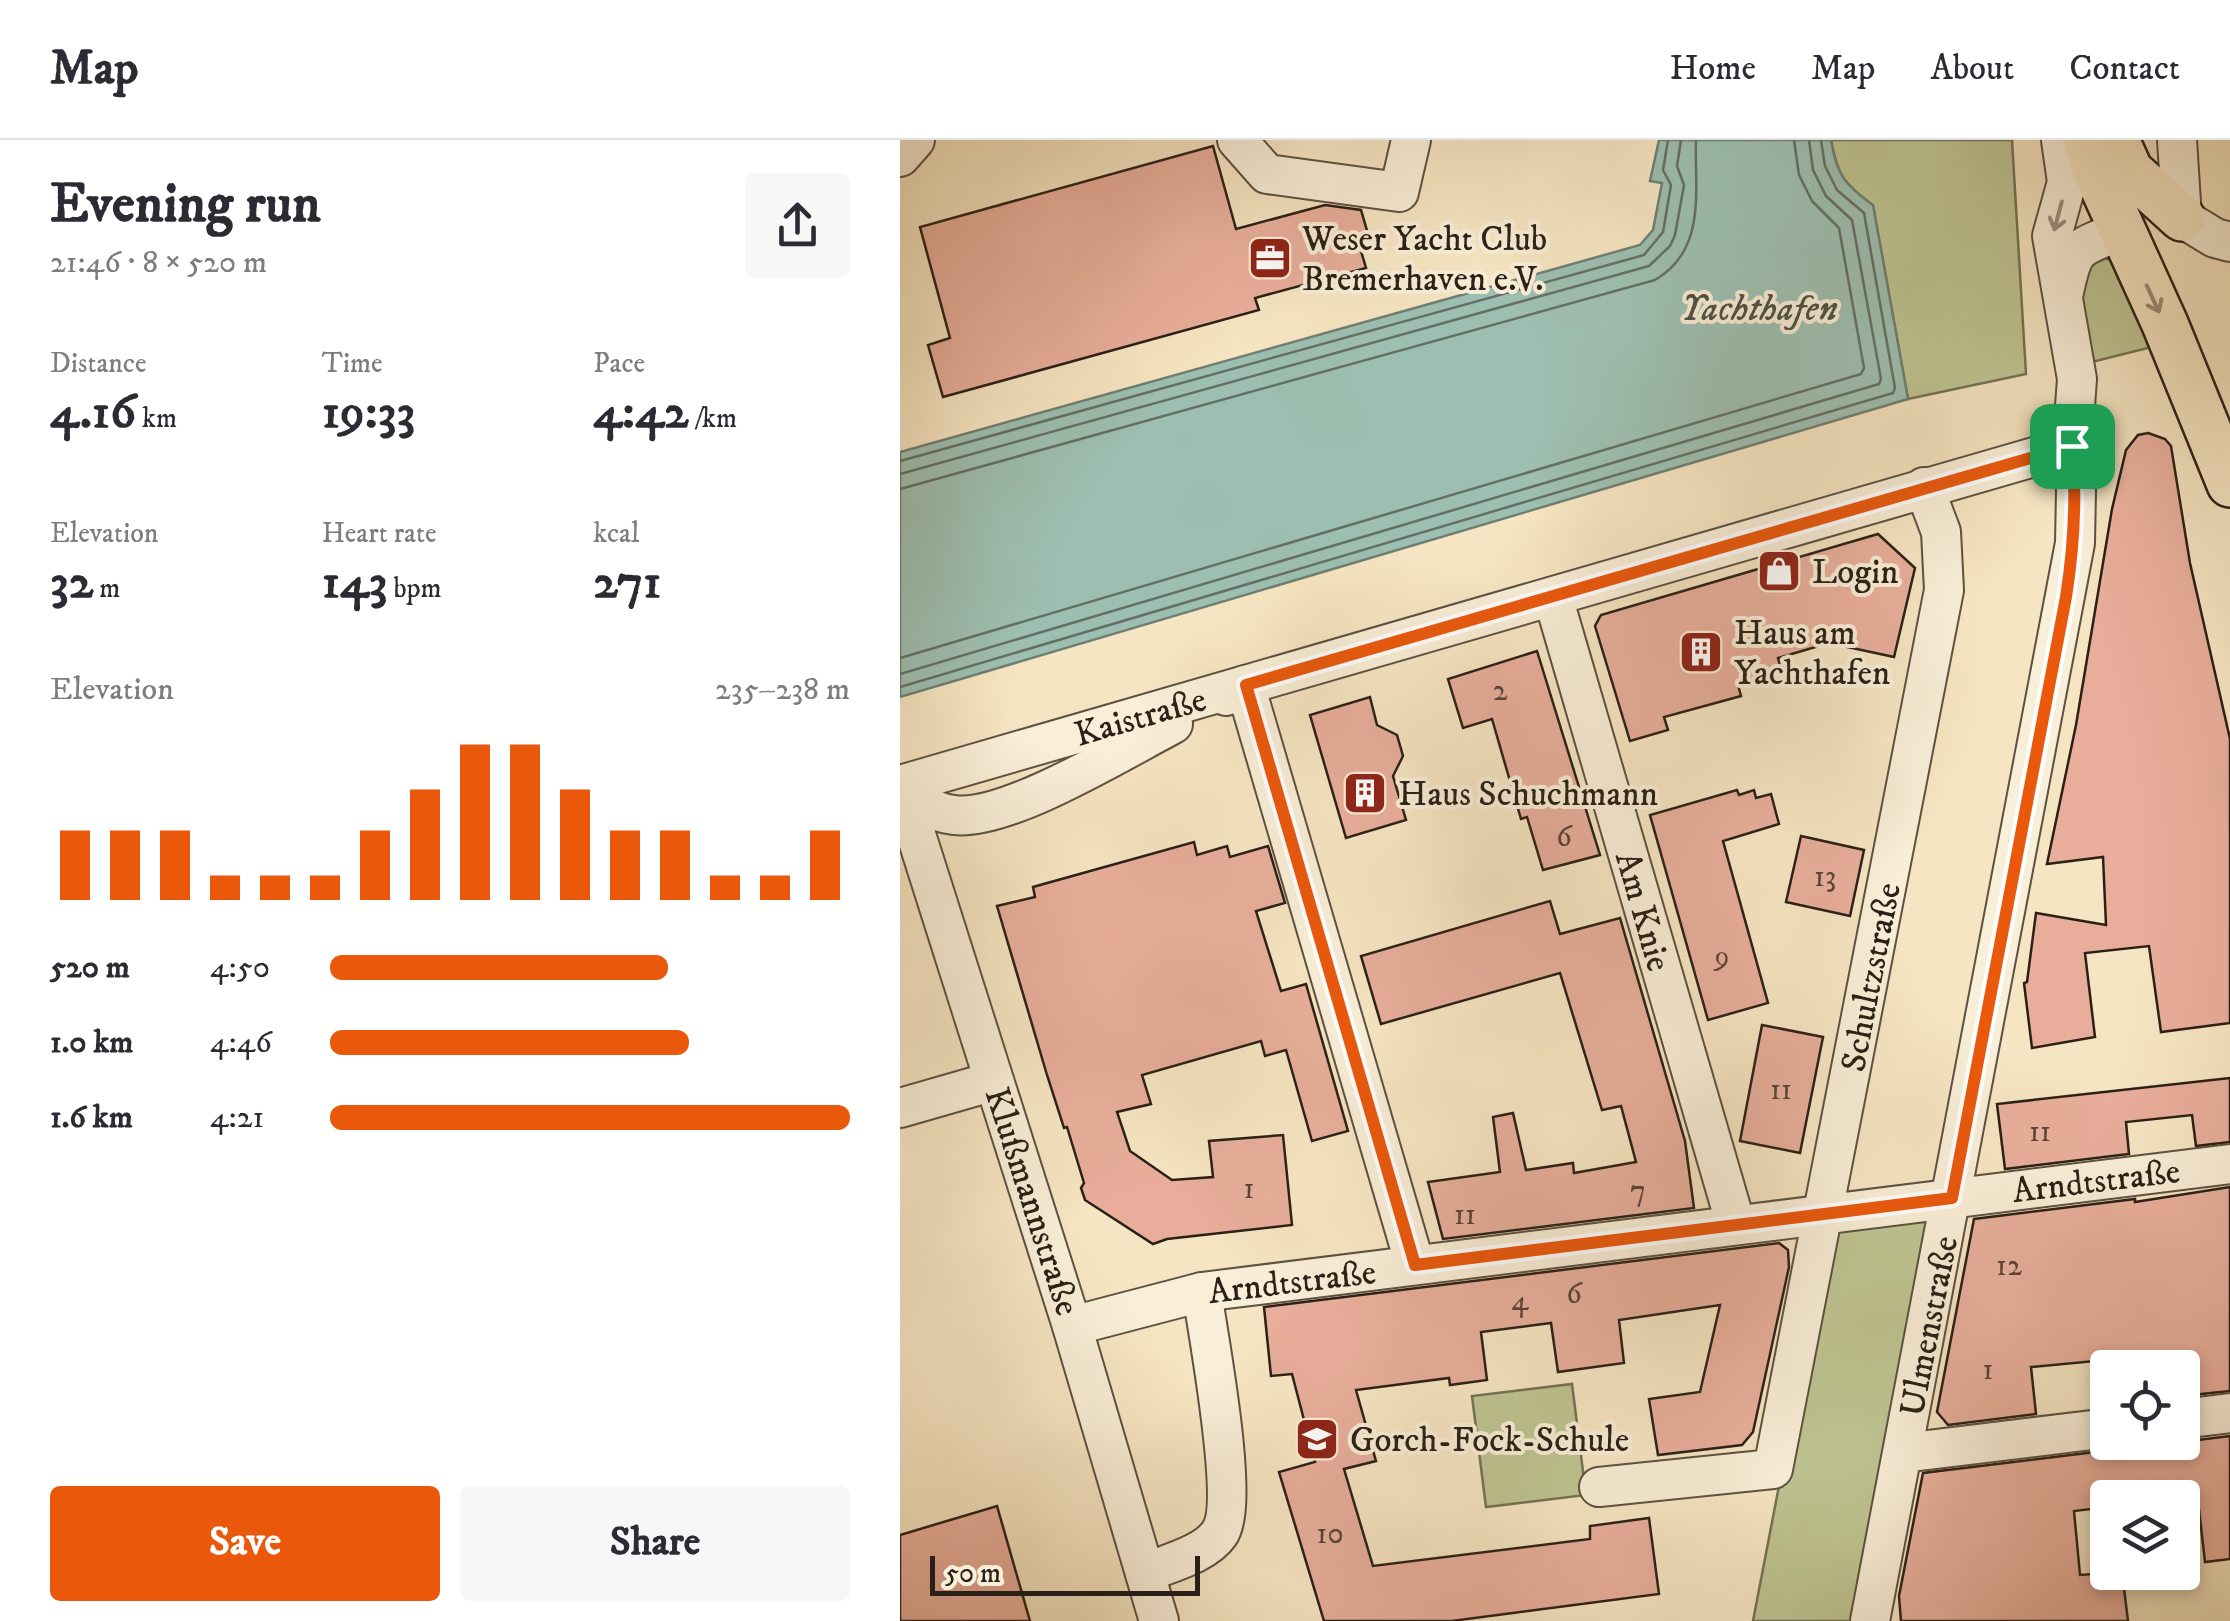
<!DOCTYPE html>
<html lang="en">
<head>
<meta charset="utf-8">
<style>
  :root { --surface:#fff; --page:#f7f7f7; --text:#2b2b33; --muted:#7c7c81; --line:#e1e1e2; --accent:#ea580c }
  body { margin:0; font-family:"IM FELL DW Pica",serif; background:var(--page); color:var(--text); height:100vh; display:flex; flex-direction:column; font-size:38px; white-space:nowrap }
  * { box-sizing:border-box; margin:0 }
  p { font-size:32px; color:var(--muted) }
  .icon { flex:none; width:55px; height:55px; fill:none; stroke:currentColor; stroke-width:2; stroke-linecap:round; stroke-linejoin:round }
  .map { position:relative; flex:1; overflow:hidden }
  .drawer { display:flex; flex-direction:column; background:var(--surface); width:900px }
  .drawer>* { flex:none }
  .controls { position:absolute; left:1190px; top:1210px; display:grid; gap:20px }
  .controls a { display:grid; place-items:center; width:110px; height:110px; border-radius:10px; background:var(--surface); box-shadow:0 5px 15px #0003; font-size:50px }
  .scale { position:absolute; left:30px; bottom:25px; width:270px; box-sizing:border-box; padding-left:10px; border:5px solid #2a2017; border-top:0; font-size:28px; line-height:35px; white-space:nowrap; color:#2a2017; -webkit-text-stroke:8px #f9eed7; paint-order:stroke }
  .pin { position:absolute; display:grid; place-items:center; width:85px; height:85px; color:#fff; margin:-42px; border-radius:20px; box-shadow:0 5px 15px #0006 }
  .round { display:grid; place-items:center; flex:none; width:105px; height:105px; border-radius:10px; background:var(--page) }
  .summary { display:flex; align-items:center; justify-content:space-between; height:170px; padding:0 50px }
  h1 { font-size:55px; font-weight:800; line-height:75px }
  .figures { display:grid; grid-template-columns:repeat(3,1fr); gap:15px; height:170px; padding:10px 50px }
  .figures div { display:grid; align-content:center }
  .figures b { font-size:50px; font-weight:800 }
  .figures small { font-size:28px; font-weight:400 }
  .figures p { font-size:28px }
  .chart { height:280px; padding:20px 50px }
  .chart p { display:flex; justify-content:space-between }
  .chart svg { width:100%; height:180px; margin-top:10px; stroke:var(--accent); stroke-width:6 }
  .action { display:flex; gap:20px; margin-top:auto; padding:20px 50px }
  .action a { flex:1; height:115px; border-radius:10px; background:var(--accent); color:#fff; font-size:40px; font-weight:800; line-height:115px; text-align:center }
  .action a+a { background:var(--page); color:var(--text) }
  ul { padding:0 50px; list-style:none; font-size:32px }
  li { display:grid; grid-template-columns:160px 120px 1fr; align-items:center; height:75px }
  li i { height:25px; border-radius:12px; background:var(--accent) }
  header { display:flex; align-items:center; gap:60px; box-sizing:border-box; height:140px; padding:0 50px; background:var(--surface); border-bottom:2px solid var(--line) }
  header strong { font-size:48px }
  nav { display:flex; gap:55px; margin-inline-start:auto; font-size:35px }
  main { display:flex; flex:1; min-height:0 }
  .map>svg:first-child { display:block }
  .green { fill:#bec492; stroke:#747254; stroke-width:2.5 }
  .water { fill:#9dbfb1; stroke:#6f7f73; stroke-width:2.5 }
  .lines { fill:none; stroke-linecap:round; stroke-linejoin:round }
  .shore { stroke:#647064; stroke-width:2.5 }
  .building { fill:#e8ae9b; stroke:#2a2017; stroke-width:2.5 }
  .minor-casing { stroke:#5d5142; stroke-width:42 }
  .major-casing { stroke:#2a2017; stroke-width:50 }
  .minor { stroke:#f9eed7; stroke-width:38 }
  .major { stroke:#f6e5c2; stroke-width:45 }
  .oneway { stroke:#9c9181 }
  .oneway2 { stroke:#9a8c75 }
  .route-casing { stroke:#fff; stroke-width:20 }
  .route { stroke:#ea580c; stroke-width:12 }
  .labels { text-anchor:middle; stroke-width:8; stroke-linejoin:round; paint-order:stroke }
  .number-label { font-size:30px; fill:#5a4438 }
  .poi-label { font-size:35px; fill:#2a2017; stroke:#f9eed7; text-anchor:start }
  .street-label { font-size:35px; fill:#2a2017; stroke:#f9eed7 }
  .water-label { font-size:38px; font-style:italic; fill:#4c5045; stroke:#f9eed7 }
</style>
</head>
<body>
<header>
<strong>Map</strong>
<nav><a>Home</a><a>Map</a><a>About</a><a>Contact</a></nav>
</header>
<main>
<section class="drawer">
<div class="summary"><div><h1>Evening run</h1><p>21:46 · 8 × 520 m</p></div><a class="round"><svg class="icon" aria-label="share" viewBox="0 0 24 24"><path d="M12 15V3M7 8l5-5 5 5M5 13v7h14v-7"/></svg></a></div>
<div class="figures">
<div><p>Distance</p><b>4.16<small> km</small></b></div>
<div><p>Time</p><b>19:33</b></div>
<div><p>Pace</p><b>4:42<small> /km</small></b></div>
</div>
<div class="figures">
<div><p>Elevation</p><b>32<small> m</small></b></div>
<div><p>Heart rate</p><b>143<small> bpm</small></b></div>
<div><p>kcal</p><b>271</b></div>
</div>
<div class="chart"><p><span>Elevation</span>235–238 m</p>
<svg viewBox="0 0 160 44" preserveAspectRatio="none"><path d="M5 44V27M15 44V27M25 44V27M35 44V38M45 44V38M55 44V38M65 44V27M75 44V17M85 44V6M95 44V6M105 44V17M115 44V27M125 44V27M135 44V38M145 44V38M155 44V27"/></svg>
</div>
<ul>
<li><b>520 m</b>4:50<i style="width:65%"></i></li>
<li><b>1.0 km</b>4:46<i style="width:69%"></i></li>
<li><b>1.6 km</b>4:21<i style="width:100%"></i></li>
</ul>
<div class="action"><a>Save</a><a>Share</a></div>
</section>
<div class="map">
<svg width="1330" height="1481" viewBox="0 0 1330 1481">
  <rect width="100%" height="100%" fill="#f6e5c2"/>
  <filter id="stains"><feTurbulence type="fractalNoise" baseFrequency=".002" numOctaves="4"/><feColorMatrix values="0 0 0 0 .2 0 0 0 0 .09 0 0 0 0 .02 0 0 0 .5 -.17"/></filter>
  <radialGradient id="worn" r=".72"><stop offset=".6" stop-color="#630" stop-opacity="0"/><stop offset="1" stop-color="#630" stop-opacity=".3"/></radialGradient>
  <g class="green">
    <path d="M 931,0 L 1112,0 L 1126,234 L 1008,259 L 973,66 C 944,45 937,35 931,0 Z"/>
    <polygon points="1205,118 1215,122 1260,205 1188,223 1180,142 1193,120"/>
    <polygon points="1041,1069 958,1481 853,1481 929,1086"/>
    <polygon points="672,1244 686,1355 586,1367 572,1256"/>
  </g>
  <path class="water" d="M 759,0 L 931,0 C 937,35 944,44 973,65 L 1008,259 L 0,557 L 0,312 L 740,105 L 753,90 L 762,43 L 750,41 Z"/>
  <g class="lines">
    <g class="shore">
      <polyline points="0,321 744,115 763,92 771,45 763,30 768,0"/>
      <polyline points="0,334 749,126 770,106 775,95 784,45 777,26 781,0"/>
      <path d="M 0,349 L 755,140 C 808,109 794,48 796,0"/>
      <polyline points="0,518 961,234 964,228 939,88 912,61 899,35 894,0"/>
      <polyline points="0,534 979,244 981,239 952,80 926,56 913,30 909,0"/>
      <polyline points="0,547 993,253 995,248 964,73 937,50 925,26 921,0"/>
    </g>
  </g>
  <g class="building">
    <polygon points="313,6 336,89 425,65 461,70 472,108 461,111 466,128 355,158 359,170 43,257 28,205 50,198 20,87"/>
    <polygon points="1248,293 1265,299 1271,306 1290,423 1330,599 1330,883 1261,892 1249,806 1185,813 1195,897 1132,908 1124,843 1127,842 1136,773 1206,785 1203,717 1147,724 1176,585 1212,369 1226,310 1238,295"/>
    <polygon points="978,394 1015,428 994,517 929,503 878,518 882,533 838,545 841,556 764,577 768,590 730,601 695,486 701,475"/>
    <polygon points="637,511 700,715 643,730 627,677 621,679 592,579 563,588 548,539"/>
    <polygon points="470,557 477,585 497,595 503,616 493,636 506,680 446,698 410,575"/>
    <polygon points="837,650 839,655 854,650 856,658 871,654 879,684 823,701 868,863 808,880 750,675"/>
    <polygon points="901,696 964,710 950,776 886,762"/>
    <polygon points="294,702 297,715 327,706 330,717 368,706 385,763 356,771 381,851 406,844 448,991 412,1001 386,910 365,916 361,901 242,935 251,964 217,972 230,1011 272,1040 313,1037 309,1001 383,995 392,1085 267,1099 253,1104 185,1060 181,1048 184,1043 167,987 164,988 147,935 97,766 135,757 133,747"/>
    <polygon points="650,761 660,794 720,778 785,1001 794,1068 543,1099 528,1042 600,1032 593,977 613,973 626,1030 673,1023 674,1033 736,1022 721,966 702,970 660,833 481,884 461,816"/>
    <polygon points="862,885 923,897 900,1013 840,1001"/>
    <polygon points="1330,938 1330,1002 1296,1006 1292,975 1226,982 1229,1014 1105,1029 1097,964"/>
    <polygon points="1330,1047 1330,1251 1282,1256 1282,1228 1260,1228 1258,1215 1131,1227 1136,1274 1048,1285 1037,1272 1074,1079 1235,1059 1235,1062"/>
    <polygon points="879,1103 888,1110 889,1127 853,1292 842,1305 758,1315 749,1259 800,1252 820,1165 719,1180 724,1223 658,1232 651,1183 581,1192 587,1240 550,1245 549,1238 456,1250 476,1321 444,1329 473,1426 690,1399 690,1386 749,1378 759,1454 552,1481 424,1481 379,1332 415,1322 392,1234 371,1236 364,1167"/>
    <polygon points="1330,1296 1330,1419 1305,1422 1297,1352 1252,1358 1208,1358 1208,1367 1174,1371 1180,1435 1222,1432 1228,1481 1001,1481 999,1456 1023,1333 1211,1310 1224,1302 1282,1302"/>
    <polygon points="97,1366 130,1481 0,1481 0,1395"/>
  </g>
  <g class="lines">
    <g class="minor-casing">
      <g id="minor">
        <polyline points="337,0 367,34 499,52 511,0"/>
        <polyline points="1277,0 1282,78"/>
        <polyline points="0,17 15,0"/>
        <polyline points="1282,78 1315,98 1330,102"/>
        <path d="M 1164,152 C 1174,103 1178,109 1222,90"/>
        <polyline points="653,457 836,1085"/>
        <polyline points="326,556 345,545 515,1125"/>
        <polyline points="0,644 172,1186 259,1481"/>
        <polyline points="0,645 1172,306"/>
        <path d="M 1,645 C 16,659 32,673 54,675 C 106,682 223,610 273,584"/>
        <polyline points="0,968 94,941"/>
        <polyline points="172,1186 302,1152 1330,1024"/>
        <polyline points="1282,1279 1330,1273"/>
        <polyline points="1003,1313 1208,1288"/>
        <polyline points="699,1347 873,1329 1044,450 1041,392 1024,347"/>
        <path d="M 245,1433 C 268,1423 304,1415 319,1394 C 341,1364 308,1196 302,1152"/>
        <polyline points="970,1481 1175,403 1176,351 1172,306 1177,239 1152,96 1167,42 1161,0"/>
      </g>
    </g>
    <g class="major-casing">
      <g id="major">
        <polyline points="1187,0 1197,34 1265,184 1330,344"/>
        <polyline points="1216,0 1230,31 1282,78"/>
      </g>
    </g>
    <use href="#minor" class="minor"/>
    <use href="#major" class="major"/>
  </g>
  <defs><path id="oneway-shaft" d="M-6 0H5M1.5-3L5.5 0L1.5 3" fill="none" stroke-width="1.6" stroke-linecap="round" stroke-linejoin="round" transform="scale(2.5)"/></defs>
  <use class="oneway" href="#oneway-shaft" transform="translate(1158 76) rotate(105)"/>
  <use class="oneway2" href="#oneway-shaft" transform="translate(1253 159) rotate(65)"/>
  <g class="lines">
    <g class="route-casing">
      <path id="route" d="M 1172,306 C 1177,358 1174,406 1166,457 L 1052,1058 L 515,1125 L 346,545 Z"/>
    </g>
    <use href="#route" class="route"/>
  </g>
  <defs>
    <g id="office-square" transform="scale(2.25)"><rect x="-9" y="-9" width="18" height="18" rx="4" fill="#8f2418" stroke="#f9eed7"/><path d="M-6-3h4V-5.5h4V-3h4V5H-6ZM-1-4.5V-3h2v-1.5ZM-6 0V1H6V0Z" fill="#fff"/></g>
    <g id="shop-square" transform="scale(2.25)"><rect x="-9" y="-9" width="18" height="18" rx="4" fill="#8f2418" stroke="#f9eed7"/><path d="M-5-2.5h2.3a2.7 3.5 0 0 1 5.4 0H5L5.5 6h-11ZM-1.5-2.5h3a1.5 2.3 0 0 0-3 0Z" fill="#fff"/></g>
    <g id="building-square" transform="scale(2.25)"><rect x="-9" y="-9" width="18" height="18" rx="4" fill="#8f2418" stroke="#f9eed7"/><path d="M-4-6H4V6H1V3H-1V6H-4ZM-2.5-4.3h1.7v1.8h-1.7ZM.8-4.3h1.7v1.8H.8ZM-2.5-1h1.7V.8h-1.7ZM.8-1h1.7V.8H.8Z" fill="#fff"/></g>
    <g id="school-square" transform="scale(2.25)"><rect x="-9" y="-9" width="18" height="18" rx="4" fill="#8f2418" stroke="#f9eed7"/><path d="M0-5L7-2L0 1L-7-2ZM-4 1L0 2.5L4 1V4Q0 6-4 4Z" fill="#fff"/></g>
  </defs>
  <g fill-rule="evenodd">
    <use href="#office-square" x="370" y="118"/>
    <use href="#shop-square" x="879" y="431"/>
    <use href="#building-square" x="801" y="512"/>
    <use href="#building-square" x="465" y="653"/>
    <use href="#school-square" x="417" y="1299"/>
  </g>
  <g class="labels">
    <g class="number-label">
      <text x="600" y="560">2</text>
      <text x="664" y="706">6</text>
      <text x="925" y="746">13</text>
      <text x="822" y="825">9</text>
      <text x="881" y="959">11</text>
      <text x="1140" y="1001">11</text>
      <text x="349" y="1058">1</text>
      <text x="738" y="1060">7</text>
      <text x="565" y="1084">11</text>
      <text x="1109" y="1135">12</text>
      <text x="674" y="1163">6</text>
      <text x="620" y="1170">4</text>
      <text x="1088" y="1239">1</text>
      <text x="430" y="1403">10</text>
    </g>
    <g class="poi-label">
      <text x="402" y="110">Weser Yacht Club<tspan x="402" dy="40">Bremerhaven e.V.</tspan></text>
      <text x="912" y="443">Login</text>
      <text x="834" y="504">Haus am<tspan x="834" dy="40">Yachthafen</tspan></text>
      <text x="498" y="665">Haus Schuchmann</text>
      <text x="450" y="1311">Gorch-Fock-Schule</text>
    </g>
    <g class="street-label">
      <text transform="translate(240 576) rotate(-16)" y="12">Kaistraße</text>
      <text transform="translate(744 771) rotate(74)" y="12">Am Knie</text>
      <text transform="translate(970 837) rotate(-79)" y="12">Schultzstraße</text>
      <text transform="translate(1196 1040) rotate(-7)" y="12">Arndtstraße</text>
      <text transform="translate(133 1061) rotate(72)" y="12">Klußmannstraße</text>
      <text transform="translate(392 1141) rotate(-7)" y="12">Arndtstraße</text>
      <text transform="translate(1028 1186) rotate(-79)" y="12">Ulmenstraße</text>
    </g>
    <g class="water-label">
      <text x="859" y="180">Yachthafen</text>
    </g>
  </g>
  <rect width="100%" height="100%" filter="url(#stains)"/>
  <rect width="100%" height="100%" fill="url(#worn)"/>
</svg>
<div class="controls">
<a><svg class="icon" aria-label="locate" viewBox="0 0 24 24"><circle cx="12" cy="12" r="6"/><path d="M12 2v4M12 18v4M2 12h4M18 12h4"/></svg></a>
<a><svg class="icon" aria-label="layers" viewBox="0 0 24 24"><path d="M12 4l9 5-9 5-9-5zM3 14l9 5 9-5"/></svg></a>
</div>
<div class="scale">50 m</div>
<div class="pin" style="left:1172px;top:306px;background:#1e9e55"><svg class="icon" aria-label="arrive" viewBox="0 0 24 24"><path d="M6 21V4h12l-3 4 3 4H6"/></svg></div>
</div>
</main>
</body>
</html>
